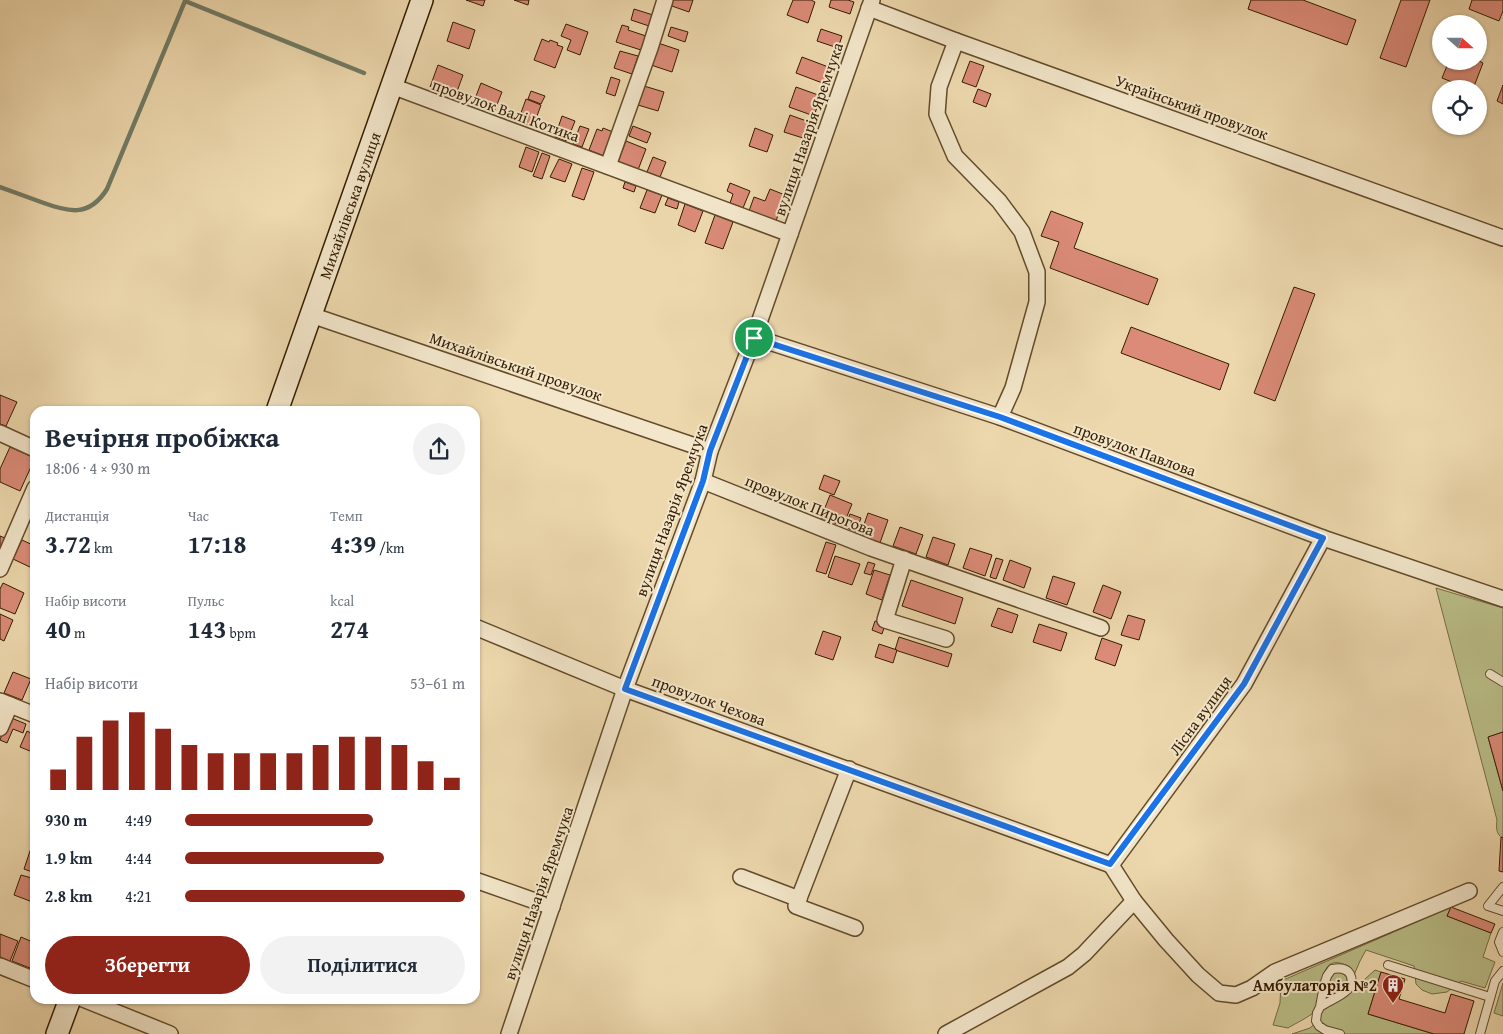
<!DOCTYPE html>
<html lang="uk">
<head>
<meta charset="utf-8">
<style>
  :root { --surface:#fff; --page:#f2f2f3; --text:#1f2937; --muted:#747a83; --accent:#8f2418 }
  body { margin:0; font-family:"Gentium Book Plus",serif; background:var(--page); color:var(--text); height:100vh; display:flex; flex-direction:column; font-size:19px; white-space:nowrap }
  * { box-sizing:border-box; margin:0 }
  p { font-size:16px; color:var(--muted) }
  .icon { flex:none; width:28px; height:28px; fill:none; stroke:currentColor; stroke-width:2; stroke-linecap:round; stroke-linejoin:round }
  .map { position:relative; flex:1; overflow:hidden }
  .side { position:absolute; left:30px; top:406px; width:450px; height:598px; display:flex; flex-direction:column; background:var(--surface); border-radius:15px; box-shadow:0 1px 4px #0004 }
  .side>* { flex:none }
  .needle { width:32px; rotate:111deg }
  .controls { position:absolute; left:1432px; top:15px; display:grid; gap:10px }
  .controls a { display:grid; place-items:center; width:55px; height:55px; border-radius:50%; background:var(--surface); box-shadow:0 1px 4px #0004; font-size:25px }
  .pin { position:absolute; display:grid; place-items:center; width:42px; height:42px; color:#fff; margin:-21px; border:2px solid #fff; border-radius:50%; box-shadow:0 1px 5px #0007 }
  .round { display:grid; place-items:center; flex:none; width:52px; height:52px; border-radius:26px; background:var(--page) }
  .overview { display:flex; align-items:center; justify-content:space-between; height:85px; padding:0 15px }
  h1 { font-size:28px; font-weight:700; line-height:38px }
  .stats { display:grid; grid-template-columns:repeat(3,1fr); gap:8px; height:85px; padding:5px 15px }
  .stats div { display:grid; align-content:center }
  .stats b { font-size:25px; font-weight:700 }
  .stats small { font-size:14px; font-weight:400 }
  .stats p { font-size:14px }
  .chart { height:140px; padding:10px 15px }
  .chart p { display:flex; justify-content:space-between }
  .chart svg { width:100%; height:90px; margin-top:5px; stroke:var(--accent); stroke-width:6 }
  .cta { display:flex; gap:10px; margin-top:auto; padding:10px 15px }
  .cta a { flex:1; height:58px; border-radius:30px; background:var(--accent); color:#fff; font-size:20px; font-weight:700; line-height:58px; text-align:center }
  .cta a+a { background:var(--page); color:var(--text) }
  ul { padding:0 15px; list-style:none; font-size:16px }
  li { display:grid; grid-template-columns:80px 60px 1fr; align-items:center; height:38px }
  li i { height:12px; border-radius:6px; background:var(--accent) }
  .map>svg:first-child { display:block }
  .green { fill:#babe88; stroke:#776d44 }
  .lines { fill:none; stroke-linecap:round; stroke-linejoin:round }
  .stream { stroke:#717b65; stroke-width:4.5 }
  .building { fill:#db8b78; stroke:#341c00 }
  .lane-casing { stroke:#624b2b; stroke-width:10 }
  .street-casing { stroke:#624b2b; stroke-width:18 }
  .secondary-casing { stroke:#341c00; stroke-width:24 }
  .lane { stroke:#f3e6ca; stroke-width:8 }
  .street { stroke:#f3e6ca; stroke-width:15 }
  .secondary { stroke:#f3e6ca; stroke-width:21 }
  .route-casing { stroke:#fff; stroke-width:10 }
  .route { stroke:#1a73e8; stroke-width:6 }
  .labels { text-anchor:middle; stroke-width:4; stroke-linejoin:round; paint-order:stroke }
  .street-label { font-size:16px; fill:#341c00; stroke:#f3e6ca }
  .poi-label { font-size:16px; font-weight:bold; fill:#341c00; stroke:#f3e6ca; text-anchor:end }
</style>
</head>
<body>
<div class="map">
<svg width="1503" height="1034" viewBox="0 0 1503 1034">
  <rect width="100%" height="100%" fill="#edd8ad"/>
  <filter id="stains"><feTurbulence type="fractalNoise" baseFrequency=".004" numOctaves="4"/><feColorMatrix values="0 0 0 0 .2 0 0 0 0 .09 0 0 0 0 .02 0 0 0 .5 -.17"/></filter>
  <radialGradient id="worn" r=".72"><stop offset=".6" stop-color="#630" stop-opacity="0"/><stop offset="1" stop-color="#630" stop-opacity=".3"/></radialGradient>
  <g class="green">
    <path d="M 1436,588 L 1503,608 L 1503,732 L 1488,737 L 1503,791 L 1503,838 C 1496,835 1496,827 1497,820 Z"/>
    <path d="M 1451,907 L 1447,916 L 1491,933 L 1483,957 L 1495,962 L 1485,988 L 1461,981 L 1447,992 L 1432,994 L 1422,990 L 1416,984 L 1414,966 L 1366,950 L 1360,961 L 1354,975 C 1353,971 1351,968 1347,966 C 1316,949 1324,1000 1315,1011 C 1308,1018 1296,1023 1288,1028 L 1273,1025 L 1280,1003 L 1281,981 Z"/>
    <polygon points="1375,970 1381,972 1368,1014 1434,1034 1292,1034 1310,1028 1319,1020 1319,1015 1324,1007 1344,998"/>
    <path d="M 1339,971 L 1347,977 C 1349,991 1336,994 1326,999 L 1330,978 L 1334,972 Z"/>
    <polygon points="1503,983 1503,1016 1494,1013"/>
  </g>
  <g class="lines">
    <path class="stream" d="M 0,187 C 14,192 27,197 41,202 C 68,212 89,218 107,189 L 185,1 L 364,73"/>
  </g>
  <g class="building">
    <polygon points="466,0 485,0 483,6"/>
    <polygon points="514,0 529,0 528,5"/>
    <polygon points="671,0 693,0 689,12 669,5"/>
    <polygon points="793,0 811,0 815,2 808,23 787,15"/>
    <polygon points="831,0 848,0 854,2 850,14 829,7"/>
    <polygon points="1251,0 1303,0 1356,20 1347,45 1248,9"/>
    <polygon points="1401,0 1430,0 1406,67 1380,58"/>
    <polygon points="1472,0 1503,0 1503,11 1499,21 1469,9"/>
    <polygon points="634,9 653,15 649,26 631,20"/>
    <polygon points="453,22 475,30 469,49 447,41"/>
    <polygon points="566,24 588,32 580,55 567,50 571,40 561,36"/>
    <polygon points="622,25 629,27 628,30 646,36 641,50 616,42"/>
    <polygon points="671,27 688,32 685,42 668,36"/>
    <polygon points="821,29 842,36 838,48 817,41"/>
    <polygon points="542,39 549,42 550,40 558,43 557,45 563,47 555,68 534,60"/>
    <polygon points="658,43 679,50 672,72 651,65"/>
    <polygon points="620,51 638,56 632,74 614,68"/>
    <polygon points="802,57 831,68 825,84 796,73"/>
    <polygon points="970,61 984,66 976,87 962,82"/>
    <polygon points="1449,61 1479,61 1483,63 1473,89 1469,89 1442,78"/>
    <polygon points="438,65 463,75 455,97 430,87"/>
    <polygon points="611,77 620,80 615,96 606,93"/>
    <polygon points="481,83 502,92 494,112 473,104"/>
    <polygon points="1503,85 1503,104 1497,101"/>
    <polygon points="644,86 664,92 658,111 638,105"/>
    <polygon points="796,87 821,96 814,116 789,107"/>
    <polygon points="978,89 991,94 986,107 973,102"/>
    <polygon points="531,91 545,96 541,104 528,99"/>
    <polygon points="526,99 541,105 533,127 518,121"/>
    <polygon points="790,115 812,123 806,139 784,132"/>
    <polygon points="562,116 575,121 567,141 555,137"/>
    <polygon points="580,126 589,129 582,147 573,144"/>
    <polygon points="633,126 651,133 647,143 629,136"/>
    <polygon points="603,128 613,132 604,156 589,150 597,129 602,131"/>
    <polygon points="755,128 773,135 767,152 749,146"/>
    <polygon points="626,141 646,149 638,170 618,162"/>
    <polygon points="526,147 539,152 532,172 519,167"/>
    <polygon points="542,153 550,156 542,179 533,176"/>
    <polygon points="653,157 666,162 660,177 647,172"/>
    <polygon points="559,159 572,164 565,182 550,177"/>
    <polygon points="582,168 594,172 584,200 572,196"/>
    <polygon points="625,182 636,186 634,192 623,188"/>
    <polygon points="730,183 750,191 743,208 730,203 733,194 727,191"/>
    <polygon points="770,189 785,195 776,221 749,211 754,197 765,201"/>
    <polygon points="647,190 662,195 655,213 640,208"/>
    <polygon points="668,198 679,202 677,209 665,205"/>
    <polygon points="685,204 703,211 695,232 678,225"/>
    <polygon points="1051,211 1083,223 1074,248 1158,279 1148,305 1050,268 1059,242 1041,236"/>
    <polygon points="715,215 733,222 723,249 705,243"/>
    <polygon points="1294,287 1315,294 1275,401 1254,393"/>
    <polygon points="1131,327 1229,364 1220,390 1121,353"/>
    <polygon points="0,395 17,402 6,426 0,424"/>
    <polygon points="10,447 35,458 20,491 0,482 0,469"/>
    <polygon points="824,475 840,481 834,495 819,489"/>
    <polygon points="830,495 852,504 843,526 821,518"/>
    <polygon points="35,509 35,524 29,522"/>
    <polygon points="868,513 888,520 880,543 860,536"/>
    <polygon points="850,514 861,518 856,532 845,527"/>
    <polygon points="900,527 923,535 916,554 893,546"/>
    <polygon points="0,536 5,538 0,549"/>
    <polygon points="933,537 955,544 948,565 926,557"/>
    <polygon points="22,540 35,546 34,569 13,559"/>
    <polygon points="826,542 836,545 826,574 816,571"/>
    <polygon points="970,548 992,555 985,576 963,568"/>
    <polygon points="835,556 860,564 852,585 828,577"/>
    <polygon points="996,558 1003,560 996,579 990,577"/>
    <polygon points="1010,560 1031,568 1024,588 1003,580"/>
    <polygon points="868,562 875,564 871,575 864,573"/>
    <polygon points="874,570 890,575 882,600 866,594"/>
    <polygon points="1053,576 1075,583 1067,605 1046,598"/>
    <polygon points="911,580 963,598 955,624 902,606"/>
    <polygon points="3,583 24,593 15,614 0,608 0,589"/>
    <polygon points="1103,585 1121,592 1111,619 1093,612"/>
    <polygon points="998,608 1018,615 1012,633 991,626"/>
    <polygon points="0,614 13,620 4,641 0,639"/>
    <polygon points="1128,615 1145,620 1139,640 1121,635"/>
    <polygon points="875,621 885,625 882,634 872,630"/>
    <polygon points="1039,624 1067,633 1061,651 1033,642"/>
    <polygon points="823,631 841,637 833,660 815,654"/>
    <polygon points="899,637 952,654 948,667 895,650"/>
    <polygon points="1102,638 1122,645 1115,666 1095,659"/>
    <polygon points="879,644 897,650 893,663 875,657"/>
    <polygon points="13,672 31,679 22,700 4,693"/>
    <polygon points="9,717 26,724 23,733 13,729 7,743 0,740"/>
    <polygon points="33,727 35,728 35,753 20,747 27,731 31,733"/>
    <polygon points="1503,732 1503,791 1488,737"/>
    <polygon points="1501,837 1503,838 1503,872 1499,871"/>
    <polygon points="32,845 35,847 35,873 24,869"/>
    <polygon points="21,875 35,879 35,885 30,901 14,895"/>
    <polygon points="1451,907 1495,924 1491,933 1447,916"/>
    <polygon points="0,934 18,941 10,961 0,957"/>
    <polygon points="21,937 35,943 35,970 12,961"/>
    <polygon points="1381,972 1405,979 1399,999 1445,1013 1451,994 1474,1001 1464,1034 1434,1034 1368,1014"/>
  </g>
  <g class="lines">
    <g class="lane-casing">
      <g id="lane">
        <polyline points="1490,674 1503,682"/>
        <polyline points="1503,887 1488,906 1503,911"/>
        <polyline points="1503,932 1499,942 1503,952"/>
        <polyline points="1388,965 1490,997"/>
        <path d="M 1320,1007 C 1330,999 1359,992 1350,974 C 1346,967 1338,968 1332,969 L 1327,976 L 1324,985 L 1320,1007 L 1317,1013 L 1316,1021 L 1319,1026 L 1325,1030 L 1340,1034"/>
        <polyline points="1480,1034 1495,981 1503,971"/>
      </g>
    </g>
    <g class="street-casing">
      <g id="street">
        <polyline points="869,8 956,41 1503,238"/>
        <polyline points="956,41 939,87 937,114 955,156 999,201 1022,232 1037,272 1037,302 1013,388 1000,417"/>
        <polyline points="392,86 790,234"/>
        <polyline points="608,166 650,48 665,0"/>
        <polyline points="311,315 710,451"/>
        <polyline points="754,337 1000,417 1323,538 1503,599"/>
        <polyline points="0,433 35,449"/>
        <polyline points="703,481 871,548 1101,628"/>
        <polyline points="904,559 885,620 946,639"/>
        <polyline points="0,569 35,488"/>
        <polyline points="475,627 625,689 1111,865"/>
        <polyline points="0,701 35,715"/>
        <polyline points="0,728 10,705"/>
        <polyline points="849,769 796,906 855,928"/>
        <polyline points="741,877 799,899"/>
        <polyline points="475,880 552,907"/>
        <polyline points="1134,901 1111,865 1244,684 1323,538"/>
        <polyline points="0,966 35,980"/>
        <polyline points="83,999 170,1034"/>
        <polyline points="509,1034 625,689 703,481 710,451 754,337 872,0"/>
        <polyline points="946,1034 1068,967 1084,954 1134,901 1166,940 1198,975 1219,993 1236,995 1252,988 1275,972 1469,891"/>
      </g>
    </g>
    <g class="secondary-casing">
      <g id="secondary">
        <path id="s1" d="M 277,411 L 422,0"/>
        <polyline points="57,1034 70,999"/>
      </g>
    </g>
    <use href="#lane" class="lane"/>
    <use href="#street" class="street"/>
    <use href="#secondary" class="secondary"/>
  </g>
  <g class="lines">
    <g class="route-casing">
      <polygon id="route" points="754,338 1000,417 1323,538 1244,684 1110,864 625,689 703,481 710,451"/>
    </g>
    <use href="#route" class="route"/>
  </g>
  <defs>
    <g id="building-pin" transform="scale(1.125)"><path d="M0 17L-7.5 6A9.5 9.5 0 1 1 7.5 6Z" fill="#8f2418" stroke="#f3e6ca"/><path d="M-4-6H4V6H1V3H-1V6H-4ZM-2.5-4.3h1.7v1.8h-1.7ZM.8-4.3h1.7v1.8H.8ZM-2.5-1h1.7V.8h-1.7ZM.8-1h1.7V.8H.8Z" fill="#fff"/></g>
  </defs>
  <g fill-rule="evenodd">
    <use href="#building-pin" x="1393" y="985"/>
  </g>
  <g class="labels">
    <g class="street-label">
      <text transform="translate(1192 107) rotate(20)" y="6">Український провулок</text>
      <text transform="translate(506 110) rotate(20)" y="6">провулок Валі Котика</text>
      <text transform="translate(808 129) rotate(-71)" y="6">вулиця Назарія Яремчука</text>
      <text dy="6" stroke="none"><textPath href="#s1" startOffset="218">Михайлівська вулиця</textPath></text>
      <text transform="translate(516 366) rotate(19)" y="6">Михайлівський провулок</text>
      <text transform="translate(1135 449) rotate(20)" y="6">провулок Павлова</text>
      <text transform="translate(810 505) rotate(22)" y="6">провулок Пирогова</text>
      <text transform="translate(671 510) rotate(-70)" y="6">вулиця Назарія Яремчука</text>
      <text transform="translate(709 700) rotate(20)" y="6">провулок Чехова</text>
      <text transform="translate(1200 715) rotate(-54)" y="6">Лісна вулиця</text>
      <text transform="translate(538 893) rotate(-71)" y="6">вулиця Назарія Яремчука</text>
    </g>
    <g class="poi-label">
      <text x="1377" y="991">Амбулаторія №2</text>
    </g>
  </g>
  <rect width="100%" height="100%" filter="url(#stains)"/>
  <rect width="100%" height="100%" fill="url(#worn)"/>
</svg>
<div class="controls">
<a><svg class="needle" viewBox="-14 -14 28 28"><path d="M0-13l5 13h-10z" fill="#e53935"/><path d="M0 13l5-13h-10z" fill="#747a83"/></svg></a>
<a><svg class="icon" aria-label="locate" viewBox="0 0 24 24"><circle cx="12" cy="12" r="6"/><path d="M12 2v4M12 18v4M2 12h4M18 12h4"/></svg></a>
</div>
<div class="pin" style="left:754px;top:338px;background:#1e9e55"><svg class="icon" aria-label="arrive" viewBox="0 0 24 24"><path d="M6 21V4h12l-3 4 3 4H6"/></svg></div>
<section class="side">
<div class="overview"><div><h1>Вечірня пробіжка</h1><p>18:06 · 4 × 930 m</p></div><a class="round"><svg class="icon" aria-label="share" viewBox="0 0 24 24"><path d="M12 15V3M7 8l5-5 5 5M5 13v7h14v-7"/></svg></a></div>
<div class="stats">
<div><p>Дистанція</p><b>3.72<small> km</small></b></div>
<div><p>Час</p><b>17:18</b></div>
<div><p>Темп</p><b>4:39<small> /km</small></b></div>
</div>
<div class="stats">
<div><p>Набір висоти</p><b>40<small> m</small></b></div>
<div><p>Пульс</p><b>143<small> bpm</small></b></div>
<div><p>kcal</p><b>274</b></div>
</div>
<div class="chart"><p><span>Набір висоти</span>53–61 m</p>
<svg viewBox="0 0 160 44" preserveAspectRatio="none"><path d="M5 44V34M15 44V18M25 44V10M35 44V6M45 44V14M55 44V22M65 44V26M75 44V26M85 44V26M95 44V26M105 44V22M115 44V18M125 44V18M135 44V22M145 44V30M155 44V38"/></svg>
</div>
<ul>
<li><b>930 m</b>4:49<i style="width:67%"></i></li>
<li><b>1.9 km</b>4:44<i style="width:71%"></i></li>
<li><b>2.8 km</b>4:21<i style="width:100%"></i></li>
</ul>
<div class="cta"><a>Зберегти</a><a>Поділитися</a></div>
</section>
</div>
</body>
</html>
